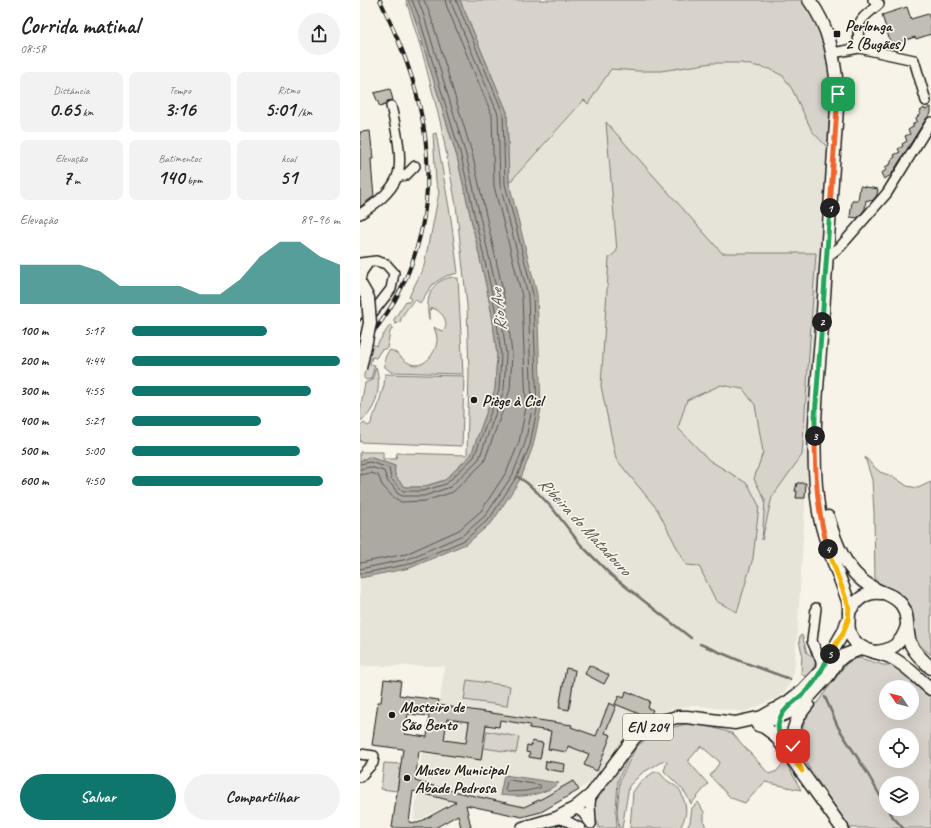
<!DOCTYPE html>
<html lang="pt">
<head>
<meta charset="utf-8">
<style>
  :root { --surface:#fff; --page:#f2f2f2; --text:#222; --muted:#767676; --accent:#0f766e }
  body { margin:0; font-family:Caveat,sans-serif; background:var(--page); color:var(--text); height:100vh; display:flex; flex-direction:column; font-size:15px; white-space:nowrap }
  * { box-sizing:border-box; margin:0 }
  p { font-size:13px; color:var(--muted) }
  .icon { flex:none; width:22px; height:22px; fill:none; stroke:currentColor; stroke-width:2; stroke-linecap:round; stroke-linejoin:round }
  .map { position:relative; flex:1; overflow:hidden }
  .side { display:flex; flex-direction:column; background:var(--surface); width:360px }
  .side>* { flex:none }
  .needle { width:26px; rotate:305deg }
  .buttons { position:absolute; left:519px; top:680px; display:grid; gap:8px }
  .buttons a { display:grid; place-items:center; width:40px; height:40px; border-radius:50%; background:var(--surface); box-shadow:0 4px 16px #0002; font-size:20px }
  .pin { position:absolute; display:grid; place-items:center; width:34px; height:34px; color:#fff; margin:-17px; border-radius:8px; box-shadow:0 2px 6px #0006 }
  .km { position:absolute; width:20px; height:20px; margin:-10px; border-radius:50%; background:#222; color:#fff; font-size:11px; line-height:20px; text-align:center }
  .round { display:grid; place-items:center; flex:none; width:42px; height:42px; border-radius:21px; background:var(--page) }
  .overview { display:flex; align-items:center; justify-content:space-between; height:68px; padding:0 20px }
  h1 { font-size:22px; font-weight:800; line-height:30px }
  .figures { display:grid; grid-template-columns:repeat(3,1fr); gap:6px; height:68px; padding:4px 20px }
  .figures div { display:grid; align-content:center; border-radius:8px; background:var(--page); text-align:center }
  .figures b { font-size:20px; font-weight:800 }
  .figures small { font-size:11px; font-weight:400 }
  .figures p { font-size:11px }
  .chart { height:112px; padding:8px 20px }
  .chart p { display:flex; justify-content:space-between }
  .chart svg { width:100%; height:72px; margin-top:4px; fill:var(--accent); opacity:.7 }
  .cta { display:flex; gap:8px; margin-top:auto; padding:8px 20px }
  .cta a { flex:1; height:46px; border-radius:24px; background:var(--accent); color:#fff; font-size:16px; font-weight:800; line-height:46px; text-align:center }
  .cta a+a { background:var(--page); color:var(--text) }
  ul { padding:0 20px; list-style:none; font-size:13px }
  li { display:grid; grid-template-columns:64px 48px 1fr; align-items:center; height:30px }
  li i { height:10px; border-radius:5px; background:var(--accent) }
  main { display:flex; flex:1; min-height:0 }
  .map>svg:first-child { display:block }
  .built { fill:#e6e3d9 }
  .green { fill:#d7d3cb; stroke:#7a7874; fill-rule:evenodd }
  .water { fill:#aca9a2; stroke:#72716c }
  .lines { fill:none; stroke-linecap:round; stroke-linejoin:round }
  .shore { stroke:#565452; stroke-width:1 }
  .stream { stroke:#72716c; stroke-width:2.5 }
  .building { fill:#c0beb5; stroke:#1c1c1c; fill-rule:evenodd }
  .minor-casing { stroke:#1c1c1c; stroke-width:12 }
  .major-casing { stroke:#1c1c1c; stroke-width:15 }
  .minor { stroke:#f7f3e8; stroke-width:9 }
  .major { stroke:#f7f3e8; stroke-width:12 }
  .rail-casing { stroke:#1c1c1c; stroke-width:4 }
  .rail { stroke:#f7f3e8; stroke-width:2.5; stroke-dasharray:8; stroke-linecap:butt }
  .major-bridge-casing { stroke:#1c1c1c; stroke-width:15; stroke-linecap:butt }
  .major-bridge { stroke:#f7f3e8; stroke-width:12 }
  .split-1-casing { stroke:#fff; stroke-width:8 }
  .split-2-casing { stroke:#fff; stroke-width:8 }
  .split-3-casing { stroke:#fff; stroke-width:8 }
  .split-4-casing { stroke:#fff; stroke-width:8 }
  .split-5-casing { stroke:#fff; stroke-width:8 }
  .split-6-casing { stroke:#fff; stroke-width:8 }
  .split-7-casing { stroke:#fff; stroke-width:8 }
  .split-1 { stroke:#f0652b; stroke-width:5 }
  .split-2 { stroke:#22a559; stroke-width:5 }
  .split-3 { stroke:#22a559; stroke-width:5 }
  .split-4 { stroke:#f0652b; stroke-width:5 }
  .split-5 { stroke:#f5b400; stroke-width:5 }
  .split-6 { stroke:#22a559; stroke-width:5 }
  .split-7 { stroke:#f5b400; stroke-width:5 }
  .poi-dot { fill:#1c1c1c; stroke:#f7f3e8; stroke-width:1.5 }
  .labels { text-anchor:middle; stroke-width:3.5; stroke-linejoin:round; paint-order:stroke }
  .shield { fill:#f7f3e8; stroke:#5e5c59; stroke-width:1 }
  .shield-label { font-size:15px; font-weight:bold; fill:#1c1c1c }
  .poi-label { font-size:16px; font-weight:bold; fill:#1c1c1c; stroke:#f7f3e8; text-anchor:start }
  .water-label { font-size:17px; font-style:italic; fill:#565452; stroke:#f7f3e8 }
</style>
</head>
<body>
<main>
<section class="side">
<div class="overview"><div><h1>Corrida matinal</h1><p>08:58</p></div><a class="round"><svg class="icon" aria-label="share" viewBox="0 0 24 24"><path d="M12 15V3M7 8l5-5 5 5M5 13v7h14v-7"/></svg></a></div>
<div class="figures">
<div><p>Distância</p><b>0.65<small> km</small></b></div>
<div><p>Tempo</p><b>3:16</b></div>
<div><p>Ritmo</p><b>5:01<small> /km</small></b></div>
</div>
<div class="figures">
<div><p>Elevação</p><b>7<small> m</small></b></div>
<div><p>Batimentos</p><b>140<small> bpm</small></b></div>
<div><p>kcal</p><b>51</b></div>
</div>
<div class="chart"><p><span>Elevação</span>89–96 m</p>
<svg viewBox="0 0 160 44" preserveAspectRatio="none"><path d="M0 44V20L10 20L20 20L30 20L40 24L50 33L60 33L70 33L80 33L90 38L100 38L110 29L120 15L130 6L140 6L150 15L160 20V44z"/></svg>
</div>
<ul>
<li><b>100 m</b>5:17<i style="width:65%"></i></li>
<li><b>200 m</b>4:44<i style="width:100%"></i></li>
<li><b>300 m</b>4:55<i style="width:86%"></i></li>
<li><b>400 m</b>5:21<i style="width:62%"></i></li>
<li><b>500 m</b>5:00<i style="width:81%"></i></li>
<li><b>600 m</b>4:50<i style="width:92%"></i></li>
</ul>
<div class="cta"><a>Salvar</a><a>Compartilhar</a></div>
</section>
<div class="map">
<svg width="571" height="828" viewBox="0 0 571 828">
  <rect width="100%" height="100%" fill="#f7f3e8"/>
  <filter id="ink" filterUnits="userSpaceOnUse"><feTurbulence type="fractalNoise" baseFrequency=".025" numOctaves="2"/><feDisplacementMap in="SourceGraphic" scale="8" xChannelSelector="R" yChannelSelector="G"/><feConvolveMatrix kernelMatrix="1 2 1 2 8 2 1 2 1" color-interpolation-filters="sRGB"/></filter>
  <g filter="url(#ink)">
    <polygon class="built" points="352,63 381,63 410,69 423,76 432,89 452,131 464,144 468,147 448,437 447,475 438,622 434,672 431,681 426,690 417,698 384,712 334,705 312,709 295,715 284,721 268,734 231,782 181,812 162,817 93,802 59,820 54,820 62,753 75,755 82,705 79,704 85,666 0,666 0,578 50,568 108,543 133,521 161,478 173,446 181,409 177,294 149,183 225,100 229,103 251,69 279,71 301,71"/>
    <g class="green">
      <path d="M 46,0 L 48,0 L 55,19 L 97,157 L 126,285 L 132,315 L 137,355 L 135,389 L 111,455 L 85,480 L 62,487 L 44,487 C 38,477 33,479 35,466 L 9,457 L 0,461 L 0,452 L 23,452 L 23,459 L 36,459 L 37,453 L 107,455 L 109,373 L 107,305 L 96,205 L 81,125 L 63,55 Z"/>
      <polygon points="100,0 443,0 453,15 465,45 471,77 468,147 464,144 452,131 432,89 423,76 410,69 381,63 352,63 301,71 279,71 251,69 228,104 224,100 149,183 147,112"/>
      <polygon points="246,122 362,253 456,253 442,455 412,497 402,540 405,500 394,479 403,452 395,405 383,389 361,385 327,400 318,428 349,460 388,484 399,506 393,558 377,612 356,601 339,566 326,565 297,509 256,459 241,386 249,258 257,251"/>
      <path d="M 76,133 L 91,219 L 98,273 L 86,276 L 79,280 L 72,285 L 60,303 L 56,300 L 53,301 C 49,307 42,314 40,322 L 35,324 L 36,323 L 33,321 L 46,301 L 48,303 L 51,299 L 49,297 L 64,266 L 70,235 L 71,235 L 79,192 L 76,182 L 73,134 Z"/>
      <path d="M 93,277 L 94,278 L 98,278 L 103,374 L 31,372 L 25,367 C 24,360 25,355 30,350 C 40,353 42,361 51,364 C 65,369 77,352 77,339 C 77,335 75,331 74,327 L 77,329 L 83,331 C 91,323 81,310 72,308 L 69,311 L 69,320 C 65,299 70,280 93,277 Z"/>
      <polygon points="30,325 33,327 30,332 27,348 21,350 16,358 12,357 10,364 15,365 11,379 6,380 4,378 4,375 11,343 16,346"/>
      <path d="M 16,367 C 22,384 17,412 0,421 L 0,411 L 5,383 L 12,380 Z"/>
      <polygon points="25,374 104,376 102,446 0,442 0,427 4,423 8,426 11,424 12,418 17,410 24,385"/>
      <path d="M 505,457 L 513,466 L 520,472 L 534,477 L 547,486 L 558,488 L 571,482 L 571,655 C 566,650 559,646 556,639 C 553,633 554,625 553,618 C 551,596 532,589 515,582 L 514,512 L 512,480 Z"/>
      <path d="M 442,635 L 447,653 C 462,660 453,669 446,677 L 441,674 L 442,653 L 439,641 L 440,636 Z"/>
      <path d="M 500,658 L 523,665 L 532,665 L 537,667 L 571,695 L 571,828 L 489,828 L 448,766 C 440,748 438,733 448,715 L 486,664 L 494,659 ZM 526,687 L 552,687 L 552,713 L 526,713 ZM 526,735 L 552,735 L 552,761 L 526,761 ZM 526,783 L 552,783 L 552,809 L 526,809 Z"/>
      <polygon points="107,680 150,686 147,706 104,700"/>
      <path d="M 333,722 L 372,733 L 409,774 L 417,771 L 425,761 L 441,790 L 405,782 L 385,803 L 371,798 L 350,776 L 360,762 L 341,746 L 328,761 L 348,784 L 331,804 C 325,788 315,783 304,771 L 307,762 L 303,761 L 282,773 L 269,786 L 262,828 L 259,828 L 257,812 L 260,780 L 276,747 L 296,732 Z"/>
      <polygon points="127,731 159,737 156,753 124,748"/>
      <polygon points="274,746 258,780 256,812 257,828 239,828 234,813 235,799"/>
      <polygon points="24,763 41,764 37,791 21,789"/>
      <path d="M 294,772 L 300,772 C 305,782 312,782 319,789 C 321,791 322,795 323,798 C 328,810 326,817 320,828 L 270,828 L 273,792 L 280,782 Z"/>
      <polygon points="338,802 344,812 344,822 346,828 327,828 330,822 332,808"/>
    </g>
    <g class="water">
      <path d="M 48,0 L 100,0 L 147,112 L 149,183 L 177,294 L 181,409 L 173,446 L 161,478 L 133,521 L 108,543 L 50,568 L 0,578 L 0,461 L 9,457 L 35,466 C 33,478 38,478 44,487 L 62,487 L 85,480 L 111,455 L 135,389 L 137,355 L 132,315 L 126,285 L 97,157 L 55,19 Z"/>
      <path d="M 144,775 L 199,783 C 194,786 190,790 185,791 C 171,797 155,797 140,795 Z"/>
    </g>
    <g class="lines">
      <g class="shore">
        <polyline points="0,464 10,462 29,468 31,479 43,491 63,491 86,484 114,457 139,390 141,355 136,314 130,284 101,156 59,17 52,0"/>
        <polyline points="0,469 10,467 24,471 28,482 33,486 37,493 42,496 64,496 90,487 119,459 144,390 146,354 141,313 135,283 106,155 64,16 58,0"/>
        <polyline points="0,475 10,473 18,475 22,485 32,496 41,502 65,501 93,492 124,462 150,390 152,354 147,312 141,282 112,153 70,14 64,0"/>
        <polyline points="0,563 46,554 99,530 121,511 147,471 159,442 166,408 162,296 134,186 132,115 87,7 85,0"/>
        <polyline points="0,569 48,559 103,535 126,515 153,474 165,443 172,409 168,295 140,185 138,114 92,5 91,0"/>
        <polyline points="0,574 49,564 105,540 130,518 157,476 170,445 177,409 173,294 145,184 143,113 96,0"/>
        <polygon points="149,780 180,785 181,787 180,788 166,791 147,792 145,790 147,782"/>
      </g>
      <g class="stream">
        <polyline points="158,477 167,483 178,493 193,509 221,545 251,575 331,638"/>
        <polyline points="340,644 383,662 430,679"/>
        <polyline points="465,697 478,727 506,771 526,806"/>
        <polyline points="528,809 533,817 543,828"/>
      </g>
    </g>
    <g class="building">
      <polygon points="547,7 551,19 568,14 571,22 571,34 556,39 555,37 531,45 522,15"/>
      <polygon points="30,89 33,100 27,101 25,105 20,107 14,93"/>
      <polygon points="571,107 571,113 566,119 531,175 524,179 521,173 527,170 525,167 531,164 531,160 535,157 534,155 540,152 538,149 543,146 542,144 547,141 545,136 550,134 548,130 553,127 553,124 557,121 556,118 560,114 560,111 564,108 565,110"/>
      <polygon points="10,131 13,159 11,159 12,175 14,196 0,207 0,132"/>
      <polygon points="500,186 518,189 517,195 512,201 506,200 505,209 498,218 490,217 492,201 498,201"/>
      <polygon points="437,483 446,483 445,498 436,498 437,491 435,491"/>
      <polygon points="229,665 249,675 244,684 225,674"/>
      <polygon points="206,668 215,670 209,710 199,708"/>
      <path d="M 24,679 L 41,681 L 39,695 L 79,700 L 78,705 L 212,725 L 211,727 L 236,736 L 249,703 L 256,706 L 245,733 L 251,735 L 237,771 L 224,765 L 229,754 L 208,746 L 207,752 L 188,749 L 191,731 L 169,728 L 170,725 L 140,720 L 139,727 L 126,725 L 121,760 L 59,751 L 55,781 L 88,790 L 164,807 L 183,798 L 213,781 L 219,790 L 181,812 L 162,817 L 106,805 L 111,827 L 101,828 L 98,815 L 75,828 L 32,828 L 43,749 L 12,745 L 18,702 L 21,702 ZM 48,714 L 69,716 L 67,737 L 45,734 ZM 87,719 L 109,722 L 106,743 L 84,740 ZM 53,791 L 96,802 L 58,823 L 49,822 Z"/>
      <polygon points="266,691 290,701 288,708 293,710 289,718 255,704 259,696 264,698"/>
      <polygon points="172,741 183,743 180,759 169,757 170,753 166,752 167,745 171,746"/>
      <polygon points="186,761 205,764 204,772 185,769"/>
    </g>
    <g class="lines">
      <g class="minor-casing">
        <g id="minor">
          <path d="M 499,48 C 497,19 497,23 519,4 L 513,0"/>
          <polyline points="473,53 499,48 554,60 566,101"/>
          <polyline points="37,177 46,175 55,166"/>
          <path d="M 0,214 C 14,205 31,193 37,177 C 44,160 35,124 31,106"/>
          <polyline points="467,257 480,247 527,193 571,122"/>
          <polyline points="0,263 16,261 26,264 34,273 31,289 0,329"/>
          <polyline points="0,281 2,272 9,262"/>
          <polyline points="456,608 452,641 461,661 461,671"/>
          <polyline points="0,754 14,756 13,763 0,777"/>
          <polyline points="215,808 223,813 231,824"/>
          <polyline points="197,818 207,821 220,828"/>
          <polyline points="231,823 230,805 231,795"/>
        </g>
      </g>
      <g class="major-casing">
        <g id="major">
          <path d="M 449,0 C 471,29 474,59 478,94 C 473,171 467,249 462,327 C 457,389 449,457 460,518 C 466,547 479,574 488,601 C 492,614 484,627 493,639 C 502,652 517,651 530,657 C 546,664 558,679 571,689"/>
          <path d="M 468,517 C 475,542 486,572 510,586 C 520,593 533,594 541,604 C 549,614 546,627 549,639 C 551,650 563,660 571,668"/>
          <path d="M 489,612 C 496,600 506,591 521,593"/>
          <path d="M 515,652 C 532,651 542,643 547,626"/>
          <polyline points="403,723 434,710 447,699 468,676 478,661 485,655 503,648"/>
          <polyline points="398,725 404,727 415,735 482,828"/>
          <path d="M 436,759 C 428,739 434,719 448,704"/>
          <polyline points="163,828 197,818 215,808 231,795 274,738 286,728 302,721 317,717 327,717 375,723 402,717 428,702 442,691 461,671 484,631 487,622"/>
        </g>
      </g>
      <use href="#minor" class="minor"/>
      <use href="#major" class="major"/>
      <g class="rail-casing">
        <path id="rail" d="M 0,347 C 62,282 80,190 59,104 C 51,68 36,34 20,0"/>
      </g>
      <use href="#rail" class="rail"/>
      <g class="major-bridge-casing">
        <polyline id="major-bridge" points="0,284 8,298 10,323 0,368"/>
      </g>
      <use href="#major-bridge" class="major-bridge"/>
    </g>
  </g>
  <g class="lines" filter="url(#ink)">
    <g class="split-1-casing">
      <polyline id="split-1" points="470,208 478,94"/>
    </g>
    <g class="split-2-casing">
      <polyline id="split-2" points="462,322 470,208"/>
    </g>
    <g class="split-3-casing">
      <polyline id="split-3" points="455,436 455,416 462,322"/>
    </g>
    <g class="split-4-casing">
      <path id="split-4" d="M 455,436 C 455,474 457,511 468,549"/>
    </g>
    <g class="split-5-casing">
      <polyline id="split-5" points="468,549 489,607 488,620 484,631 470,654"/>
    </g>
    <g class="split-6-casing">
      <path id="split-6" d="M 425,748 C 423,744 422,741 420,737 C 411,711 437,703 451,686 C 459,677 464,665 470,654"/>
    </g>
    <g class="split-7-casing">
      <polyline id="split-7" points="425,748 442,771 434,754 433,746"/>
    </g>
    <use href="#split-1" class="split-1"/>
    <use href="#split-2" class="split-2"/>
    <use href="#split-3" class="split-3"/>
    <use href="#split-4" class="split-4"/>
    <use href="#split-5" class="split-5"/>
    <use href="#split-6" class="split-6"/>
    <use href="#split-7" class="split-7"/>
  </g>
  <g class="poi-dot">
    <rect x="473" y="30" width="8" height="8" rx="2"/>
    <circle cx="114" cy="400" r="4"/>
    <circle cx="32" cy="715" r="4"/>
    <circle cx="47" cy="778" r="4"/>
  </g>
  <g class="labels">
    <rect class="shield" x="263" y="714" width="50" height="26" rx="3"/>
    <g class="shield-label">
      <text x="288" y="732">EN 204</text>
    </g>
    <g class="poi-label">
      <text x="485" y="31">Perlonga<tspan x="485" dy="18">2 (Bugães)</tspan></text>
      <text x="122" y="406">Piège à Ciel</text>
      <text x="40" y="712">Mosteiro de<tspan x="40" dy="18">São Bento</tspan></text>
      <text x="55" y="775">Museu Municipal<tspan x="55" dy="18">Abade Pedrosa</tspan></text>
    </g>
    <g class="water-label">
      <text transform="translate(138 310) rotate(-96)" y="6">Rio Ave</text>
      <text transform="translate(225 526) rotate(47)" y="6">Ribeira do Matadouro</text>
    </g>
  </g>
</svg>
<div class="buttons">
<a><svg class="needle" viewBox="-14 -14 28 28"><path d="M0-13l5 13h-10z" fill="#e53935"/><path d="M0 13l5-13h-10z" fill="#767676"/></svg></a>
<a><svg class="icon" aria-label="locate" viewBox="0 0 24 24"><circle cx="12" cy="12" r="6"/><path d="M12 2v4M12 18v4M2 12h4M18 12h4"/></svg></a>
<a><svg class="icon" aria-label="layers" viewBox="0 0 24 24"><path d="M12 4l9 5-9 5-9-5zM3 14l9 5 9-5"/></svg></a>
</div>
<div class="pin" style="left:478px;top:94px;background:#1e9e55"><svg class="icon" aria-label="arrive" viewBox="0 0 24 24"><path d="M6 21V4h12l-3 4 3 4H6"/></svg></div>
<div class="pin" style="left:433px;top:746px;background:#d93025"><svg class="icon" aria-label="check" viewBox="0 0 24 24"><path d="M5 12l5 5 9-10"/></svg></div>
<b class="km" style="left:470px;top:208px">1</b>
<b class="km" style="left:462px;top:322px">2</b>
<b class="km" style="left:455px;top:436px">3</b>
<b class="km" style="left:468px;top:549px">4</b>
<b class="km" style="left:470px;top:654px">5</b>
</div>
</main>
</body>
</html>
